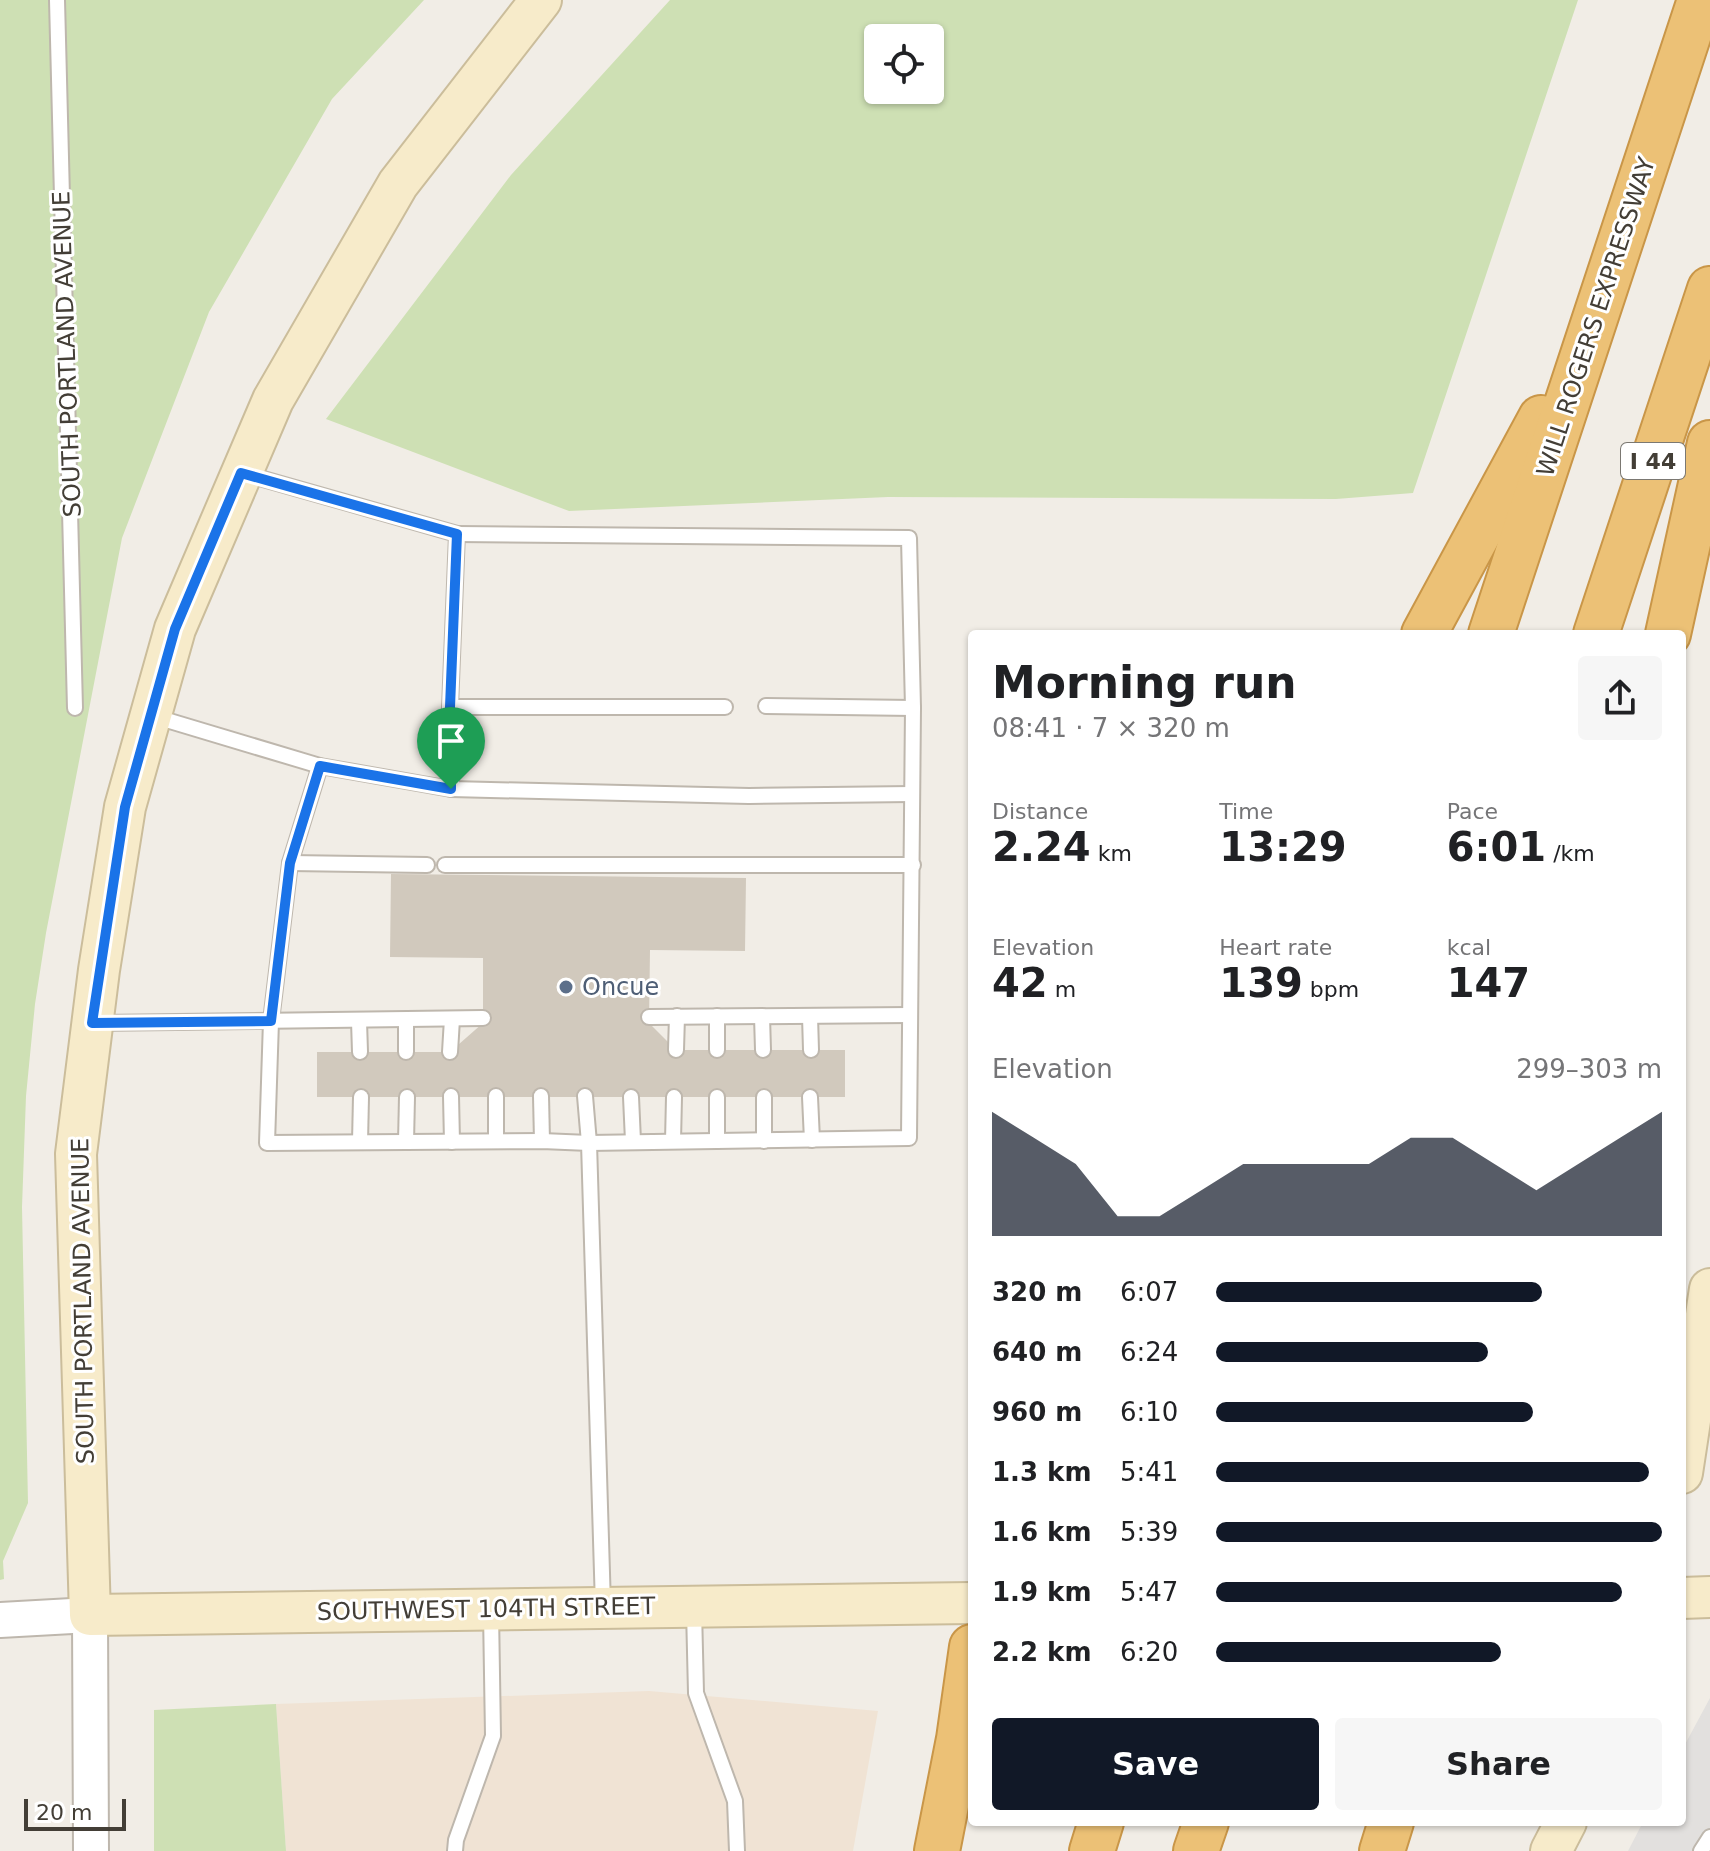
<!DOCTYPE html>
<html lang="en">
<head>
<meta charset="utf-8">
<style>
  :root { --surface:#fff; --page:#f6f6f6; --text:#202124; --muted:#757577; --accent:#111827 }
  body { margin:0; font-family:"DejaVu Sans",sans-serif; background:var(--page); color:var(--text); height:100vh; display:flex; flex-direction:column; font-size:30px; white-space:nowrap }
  * { box-sizing:border-box; margin:0 }
  p { font-size:26px; color:var(--muted) }
  .icon { flex:none; width:44px; height:44px; fill:none; stroke:currentColor; stroke-width:2; stroke-linecap:round; stroke-linejoin:round }
  .map { position:relative; flex:1; overflow:hidden }
  .details { position:absolute; left:968px; top:630px; width:718px; height:1196px; display:flex; flex-direction:column; background:var(--surface); border-radius:8px; box-shadow:0 2px 6px #0004 }
  .details>* { flex:none }
  .buttons { position:absolute; left:864px; top:24px; display:grid; gap:16px }
  .buttons a { display:grid; place-items:center; width:80px; height:80px; border-radius:8px; background:var(--surface); box-shadow:0 2px 6px #0004; font-size:40px }
  .scale { position:absolute; left:24px; bottom:20px; width:102px; box-sizing:border-box; padding-left:8px; border:4px solid #433e36; border-top:0; font-size:22px; line-height:28px; white-space:nowrap; color:#433e36; -webkit-text-stroke:6px #fff; paint-order:stroke }
  .pin { position:absolute; display:grid; place-items:center; width:68px; height:68px; color:#fff; margin:-82px -34px; border-radius:50% 50% 50% 0; rotate:-45deg; box-shadow:0 0 8px #0007 }
  .pin .icon { rotate:45deg }
  .round { display:grid; place-items:center; flex:none; width:84px; height:84px; border-radius:8px; background:var(--page) }
  .summary { display:flex; align-items:center; justify-content:space-between; height:136px; padding:0 24px }
  h1 { font-size:44px; font-weight:600; line-height:60px }
  .stats { display:grid; grid-template-columns:repeat(3,1fr); gap:12px; height:136px; padding:8px 24px }
  .stats div { display:grid; align-content:center }
  .stats b { font-size:40px; font-weight:600 }
  .stats small { font-size:22px; font-weight:400 }
  .stats p { font-size:22px }
  .chart { height:224px; padding:16px 24px }
  .chart p { display:flex; justify-content:space-between }
  .chart svg { width:100%; height:144px; margin-top:8px; fill:var(--accent); opacity:.7 }
  .button { display:flex; gap:16px; margin-top:auto; padding:16px 24px }
  .button a { flex:1; height:92px; border-radius:8px; background:var(--accent); color:#fff; font-size:32px; font-weight:600; line-height:92px; text-align:center }
  .button a+a { background:var(--page); color:var(--text) }
  ul { padding:0 24px; list-style:none; font-size:26px }
  li { display:grid; grid-template-columns:128px 96px 1fr; align-items:center; height:60px }
  li i { height:20px; border-radius:10px; background:var(--accent) }
  .map>svg:first-child { display:block }
  .commercial { fill:#f0e3d4 }
  .green { fill:#cee0b4; fill-rule:evenodd }
  .parking { fill:#e2e0de }
  .building { fill:#d1c9bd }
  .lines { fill:none; stroke-linecap:round; stroke-linejoin:round }
  .service-casing { stroke:#beb7ad; stroke-width:18 }
  .tertiary-casing { stroke:#beb7ad; stroke-width:38 }
  .secondary-casing { stroke:#cbbd9b; stroke-width:44 }
  .motorway-casing { stroke:#c99648; stroke-width:48 }
  .service { stroke:#fff; stroke-width:14 }
  .tertiary { stroke:#fff; stroke-width:34 }
  .secondary { stroke:#f7ebca; stroke-width:40 }
  .motorway { stroke:#ecc176; stroke-width:44 }
  .route-casing { stroke:#fff; stroke-width:16 }
  .route { stroke:#1a73e8; stroke-width:10 }
  .service-dot { fill:#5c6f8a; stroke:#fff; stroke-width:3 }
  .labels { text-anchor:middle; stroke-width:6; stroke-linejoin:round; paint-order:stroke }
  .shield { fill:#fff; stroke:#7b7872; stroke-width:2 }
  .shield-label { font-size:22px; font-weight:bold; fill:#433e36 }
  .street-label { font-size:24px; fill:#433e36; stroke:#fff }
  .service-label { font-size:24px; fill:#4e5e75; stroke:#fff; text-anchor:start }
</style>
</head>
<body>
<div class="map">
<svg width="1710" height="1851" viewBox="0 0 1710 1851">
  <rect width="100%" height="100%" fill="#f1ede6"/>
  <polygon class="commercial" points="649,1691 878,1711 853,1851 286,1851 276,1704"/>
  <g class="green">
    <polygon points="0,0 424,0 332,99 209,312 122,538 46,933 35,1004 26,1096 22,1207 28,1503 3,1561 4,1579 0,1580"/>
    <path d="M 670,0 L 1578,0 L 1413,493 L 1336,499 L 888,497 L 569,511 L 326,419 L 511,175 ZM 930,38 L 930,90 L 878,90 L 878,38 Z"/>
    <polygon points="276,1704 286,1851 154,1851 154,1710"/>
  </g>
  <polygon class="parking" points="1710,1698 1710,1851 1628,1851 1643,1822 1682,1822 1682,1750"/>
  <polygon class="building" points="391,874 746,878 745,951 650,950 649,1023 676,1050 845,1050 845,1097 317,1097 317,1052 450,1052 483,1023 483,958 390,957"/>
  <g class="lines">
    <g class="service-casing">
      <g id="service">
        <polyline points="57,0 75,708"/>
        <polyline points="246,474 457,534 450,707 451,789 749,796 912,794"/>
        <polyline points="457,534 909,538 913,708 909,1138 589,1143 585,1096"/>
        <polyline points="766,706 913,708"/>
        <polyline points="450,707 725,707"/>
        <polyline points="153,716 320,766 451,789"/>
        <polyline points="320,766 290,863 271,1021 267,1143 542,1141 589,1143 603,1606"/>
        <polyline points="290,863 427,865"/>
        <polyline points="445,865 913,865"/>
        <polyline points="717,1016 717,1050"/>
        <polyline points="762,1016 763,1050"/>
        <polyline points="810,1016 811,1050"/>
        <polyline points="649,1017 910,1015"/>
        <polyline points="359,1021 360,1052"/>
        <polyline points="97,1023 483,1018"/>
        <polyline points="676,1050 677,1016"/>
        <polyline points="406,1052 406,1020"/>
        <polyline points="450,1052 452,1019"/>
        <polyline points="451,1096 452,1142"/>
        <polyline points="541,1096 542,1141"/>
        <polyline points="631,1097 633,1141"/>
        <polyline points="717,1097 717,1141"/>
        <polyline points="764,1097 764,1141"/>
        <polyline points="810,1097 812,1140"/>
        <polyline points="496,1141 496,1096"/>
        <polyline points="673,1141 674,1097"/>
        <polyline points="360,1142 361,1097"/>
        <polyline points="406,1142 407,1097"/>
        <polyline points="694,1610 696,1693 735,1801 737,1851"/>
        <polyline points="455,1851 456,1840 493,1736 491,1612"/>
        <polyline points="1701,1851 1710,1837"/>
      </g>
    </g>
    <g class="tertiary-casing">
      <polyline id="tertiary" points="0,1620 90,1615 91,1851"/>
    </g>
    <g class="secondary-casing">
      <g id="secondary">
        <polyline points="541,0 398,184 273,400 175,629 125,807 99,970 76,1154 90,1615 972,1603"/>
        <polyline points="1682,1473 1710,1289"/>
        <polyline points="1682,1598 1710,1597"/>
        <polyline points="1551,1851 1566,1822"/>
      </g>
    </g>
    <g class="motorway-casing">
      <g id="motorway">
        <polyline points="1424,634 1541,418"/>
        <polyline points="1491,634 1700,0"/>
        <polyline points="1596,634 1710,289"/>
        <polyline points="1668,634 1710,443"/>
        <polyline points="937,1851 959,1739 972,1647"/>
        <polyline points="1092,1851 1101,1822"/>
        <polyline points="1196,1851 1206,1822"/>
        <polyline points="1382,1851 1391,1822"/>
      </g>
    </g>
    <use href="#service" class="service"/>
    <use href="#tertiary" class="tertiary"/>
    <use href="#secondary" class="secondary"/>
    <use href="#motorway" class="motorway"/>
  </g>
  <g class="lines">
    <g class="route-casing">
      <polygon id="route" points="241,473 457,534 450,707 451,789 320,766 290,863 271,1021 92,1023 125,807 175,629"/>
    </g>
    <use href="#route" class="route"/>
  </g>
  <circle class="service-dot" cx="566" cy="987" r="8"/>
  <g class="labels">
    <rect class="shield" x="1621" y="443" width="64" height="36" rx="6"/>
    <g class="shield-label">
      <text x="1653" y="469">I 44</text>
    </g>
    <g class="street-label">
      <text transform="translate(1596 317) rotate(-72)" y="8">WILL ROGERS EXPRESSWAY</text>
      <text transform="translate(67 354) rotate(-92)" y="8">SOUTH PORTLAND AVENUE</text>
      <text transform="translate(83 1301) rotate(-91)" y="8">SOUTH PORTLAND AVENUE</text>
      <text transform="translate(486 1609) rotate(-1)" y="8">SOUTHWEST 104TH STREET</text>
    </g>
    <g class="service-label">
      <text x="582" y="995">Oncue</text>
    </g>
  </g>
</svg>
<div class="buttons">
<a><svg class="icon" aria-label="locate" viewBox="0 0 24 24"><circle cx="12" cy="12" r="6"/><path d="M12 2v4M12 18v4M2 12h4M18 12h4"/></svg></a>
</div>
<div class="scale">20 m</div>
<div class="pin" style="left:451px;top:789px;background:#1e9e55"><svg class="icon" aria-label="arrive" viewBox="0 0 24 24"><path d="M6 21V4h12l-3 4 3 4H6"/></svg></div>
<section class="details">
<div class="summary"><div><h1>Morning run</h1><p>08:41 · 7 × 320 m</p></div><a class="round"><svg class="icon" aria-label="share" viewBox="0 0 24 24"><path d="M12 15V3M7 8l5-5 5 5M5 13v7h14v-7"/></svg></a></div>
<div class="stats">
<div><p>Distance</p><b>2.24<small> km</small></b></div>
<div><p>Time</p><b>13:29</b></div>
<div><p>Pace</p><b>6:01<small> /km</small></b></div>
</div>
<div class="stats">
<div><p>Elevation</p><b>42<small> m</small></b></div>
<div><p>Heart rate</p><b>139<small> bpm</small></b></div>
<div><p>kcal</p><b>147</b></div>
</div>
<div class="chart"><p><span>Elevation</span>299–303 m</p>
<svg viewBox="0 0 160 44" preserveAspectRatio="none"><path d="M0 44V6L10 14L20 22L30 38L40 38L50 30L60 22L70 22L80 22L90 22L100 14L110 14L120 22L130 30L140 22L150 14L160 6V44z"/></svg>
</div>
<ul>
<li><b>320 m</b>6:07<i style="width:73%"></i></li>
<li><b>640 m</b>6:24<i style="width:61%"></i></li>
<li><b>960 m</b>6:10<i style="width:71%"></i></li>
<li><b>1.3 km</b>5:41<i style="width:97%"></i></li>
<li><b>1.6 km</b>5:39<i style="width:100%"></i></li>
<li><b>1.9 km</b>5:47<i style="width:91%"></i></li>
<li><b>2.2 km</b>6:20<i style="width:64%"></i></li>
</ul>
<div class="button"><a>Save</a><a>Share</a></div>
</section>
</div>
</body>
</html>
